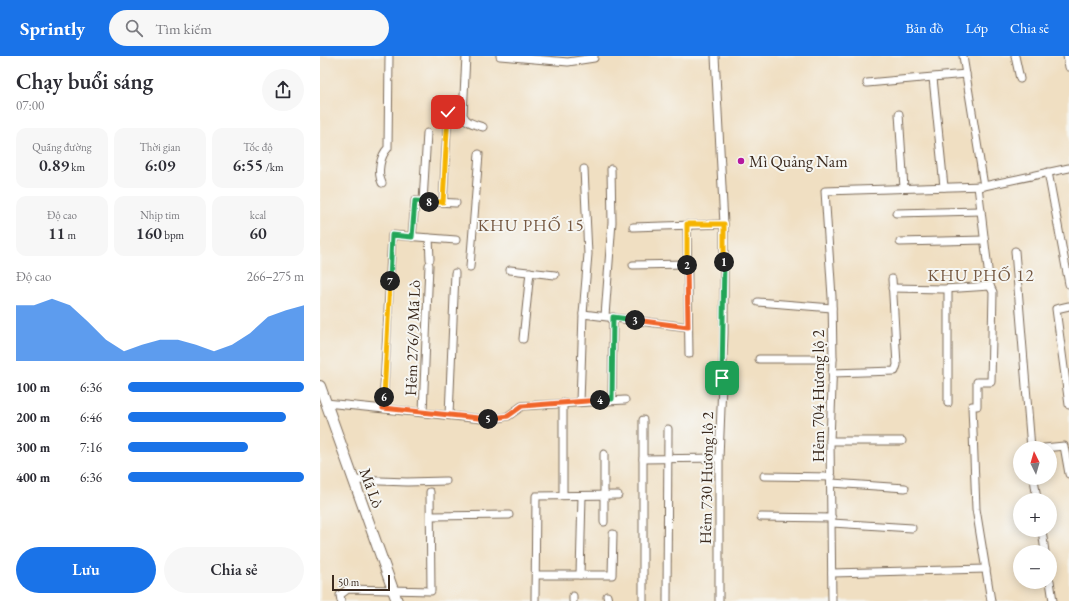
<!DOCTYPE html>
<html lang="vi">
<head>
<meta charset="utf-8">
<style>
  :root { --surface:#fff; --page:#f7f7f7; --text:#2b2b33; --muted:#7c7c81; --accent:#1a73e8 }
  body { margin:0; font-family:"EB Garamond",serif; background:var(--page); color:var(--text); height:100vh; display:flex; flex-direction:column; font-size:15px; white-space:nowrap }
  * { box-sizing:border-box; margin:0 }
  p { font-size:13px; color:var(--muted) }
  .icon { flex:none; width:22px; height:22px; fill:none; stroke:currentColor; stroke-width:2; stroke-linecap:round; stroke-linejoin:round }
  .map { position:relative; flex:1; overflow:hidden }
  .side { display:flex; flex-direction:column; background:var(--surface); width:320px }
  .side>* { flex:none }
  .needle { width:26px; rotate:355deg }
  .tools { position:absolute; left:693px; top:385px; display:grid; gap:8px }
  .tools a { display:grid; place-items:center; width:44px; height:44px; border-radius:50%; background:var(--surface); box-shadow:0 2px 10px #0003; font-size:20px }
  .scale { position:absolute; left:12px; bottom:10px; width:58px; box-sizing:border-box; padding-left:4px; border:2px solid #3b2a1e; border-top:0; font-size:11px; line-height:14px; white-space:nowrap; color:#3b2a1e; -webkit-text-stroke:3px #f6f6f2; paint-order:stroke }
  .pin { position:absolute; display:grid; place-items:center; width:34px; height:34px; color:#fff; margin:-17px; border-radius:8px; box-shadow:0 2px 6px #0006 }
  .km { position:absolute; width:20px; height:20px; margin:-10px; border-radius:50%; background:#222; color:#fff; font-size:11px; line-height:20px; text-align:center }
  .round { display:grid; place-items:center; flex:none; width:42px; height:42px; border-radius:21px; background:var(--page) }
  .headline { display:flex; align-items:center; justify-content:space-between; height:68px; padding:0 16px }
  h1 { font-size:22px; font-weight:600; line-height:30px }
  .figures { display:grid; grid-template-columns:repeat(3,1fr); gap:6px; height:68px; padding:4px 16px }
  .figures div { display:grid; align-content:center; border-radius:10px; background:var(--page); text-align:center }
  .figures b { font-size:17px; font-weight:600 }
  .figures small { font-size:11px; font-weight:400 }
  .figures p { font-size:11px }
  .chart { height:112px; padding:8px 16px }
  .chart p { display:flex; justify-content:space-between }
  .chart svg { width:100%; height:72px; margin-top:4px; fill:var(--accent); opacity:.7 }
  .cta { display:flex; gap:8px; margin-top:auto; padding:8px 16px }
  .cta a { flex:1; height:46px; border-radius:24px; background:var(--accent); color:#fff; font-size:16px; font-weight:600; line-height:46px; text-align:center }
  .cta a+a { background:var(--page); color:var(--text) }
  ul { padding:0 16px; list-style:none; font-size:13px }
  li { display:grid; grid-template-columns:64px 48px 1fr; align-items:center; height:30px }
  li i { height:10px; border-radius:5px; background:var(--accent) }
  header { display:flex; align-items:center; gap:24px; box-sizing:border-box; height:56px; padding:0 20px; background:var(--accent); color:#fff }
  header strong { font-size:19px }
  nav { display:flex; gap:22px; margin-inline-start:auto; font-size:14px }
  .search { width:280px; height:36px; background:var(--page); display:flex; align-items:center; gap:10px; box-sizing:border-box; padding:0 14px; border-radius:22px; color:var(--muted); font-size:15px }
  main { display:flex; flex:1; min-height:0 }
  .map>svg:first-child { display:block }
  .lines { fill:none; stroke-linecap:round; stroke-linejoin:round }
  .street-casing { stroke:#7a6957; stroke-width:9 }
  .secondary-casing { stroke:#7a6957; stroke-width:12 }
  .street { stroke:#fff; stroke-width:7 }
  .secondary { stroke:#fff; stroke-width:10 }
  .split-1-casing { stroke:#fff; stroke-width:8 }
  .split-2-casing { stroke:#fff; stroke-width:8 }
  .split-3-casing { stroke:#fff; stroke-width:8 }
  .split-4-casing { stroke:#fff; stroke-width:8 }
  .split-5-casing { stroke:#fff; stroke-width:8 }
  .split-6-casing { stroke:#fff; stroke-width:8 }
  .split-7-casing { stroke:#fff; stroke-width:8 }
  .split-8-casing { stroke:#fff; stroke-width:8 }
  .split-9-casing { stroke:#fff; stroke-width:8 }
  .split-1 { stroke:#22a559; stroke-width:5 }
  .split-2 { stroke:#f5b400; stroke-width:5 }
  .split-3 { stroke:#f0652b; stroke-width:5 }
  .split-4 { stroke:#22a559; stroke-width:5 }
  .split-5 { stroke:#f0652b; stroke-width:5 }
  .split-6 { stroke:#f0652b; stroke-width:5 }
  .split-7 { stroke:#f5b400; stroke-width:5 }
  .split-8 { stroke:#22a559; stroke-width:5 }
  .split-9 { stroke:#f5b400; stroke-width:5 }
  .poi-dot { fill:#b5179e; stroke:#f6f6f2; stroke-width:1.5 }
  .labels { text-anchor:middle; stroke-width:4; stroke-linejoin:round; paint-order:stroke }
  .poi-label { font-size:16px; fill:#3b2a1e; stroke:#f6f6f2; text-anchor:start }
  .street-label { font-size:16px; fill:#3b2a1e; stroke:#f6f6f2 }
  .neighbourhood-label { font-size:17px; letter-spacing:1px; fill:#755841; stroke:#f6f6f2 }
</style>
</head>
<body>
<header>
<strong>Sprintly</strong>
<div class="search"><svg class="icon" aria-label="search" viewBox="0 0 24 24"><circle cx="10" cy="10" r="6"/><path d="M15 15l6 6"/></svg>Tìm kiếm</div>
<nav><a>Bản đồ</a><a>Lớp</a><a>Chia sẻ</a></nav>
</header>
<main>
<section class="side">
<div class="headline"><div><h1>Chạy buổi sáng</h1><p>07:00</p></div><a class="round"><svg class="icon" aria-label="share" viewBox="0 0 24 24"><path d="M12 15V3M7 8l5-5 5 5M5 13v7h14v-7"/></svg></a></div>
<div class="figures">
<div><p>Quãng đường</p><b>0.89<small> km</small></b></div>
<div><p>Thời gian</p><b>6:09</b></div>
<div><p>Tốc độ</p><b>6:55<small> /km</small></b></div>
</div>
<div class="figures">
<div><p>Độ cao</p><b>11<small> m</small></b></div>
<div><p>Nhịp tim</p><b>160<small> bpm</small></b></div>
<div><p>kcal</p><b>60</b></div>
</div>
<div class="chart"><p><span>Độ cao</span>266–275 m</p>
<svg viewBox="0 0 160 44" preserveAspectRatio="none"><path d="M0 44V10L10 10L20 6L30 10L40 20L50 31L60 38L70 34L80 31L90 31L100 34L110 38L120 34L130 27L140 17L150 13L160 10V44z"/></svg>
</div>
<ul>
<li><b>100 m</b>6:36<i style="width:100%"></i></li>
<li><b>200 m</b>6:46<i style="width:90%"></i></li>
<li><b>300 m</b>7:16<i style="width:68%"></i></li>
<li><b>400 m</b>6:36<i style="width:100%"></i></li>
</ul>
<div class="cta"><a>Lưu</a><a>Chia sẻ</a></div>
</section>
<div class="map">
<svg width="749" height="545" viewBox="0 0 749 545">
  <rect width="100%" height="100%" fill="#f6f6f2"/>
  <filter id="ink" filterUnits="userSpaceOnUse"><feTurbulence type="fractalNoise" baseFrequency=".025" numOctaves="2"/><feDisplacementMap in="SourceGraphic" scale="8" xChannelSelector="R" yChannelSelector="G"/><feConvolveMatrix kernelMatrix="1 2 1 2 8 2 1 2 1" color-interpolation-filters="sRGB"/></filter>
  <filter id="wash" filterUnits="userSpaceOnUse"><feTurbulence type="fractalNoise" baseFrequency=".012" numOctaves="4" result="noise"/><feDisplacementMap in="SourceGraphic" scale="16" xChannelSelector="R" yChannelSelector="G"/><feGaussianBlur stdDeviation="0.9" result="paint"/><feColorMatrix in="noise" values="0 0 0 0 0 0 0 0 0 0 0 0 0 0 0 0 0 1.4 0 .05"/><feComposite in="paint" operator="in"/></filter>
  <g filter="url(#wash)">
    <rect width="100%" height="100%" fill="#f0dfc2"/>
  </g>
  <g filter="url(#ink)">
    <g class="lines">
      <g class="street-casing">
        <g id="street">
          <path d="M 146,0 L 143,59 C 147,68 155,68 163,71"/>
          <polyline points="180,0 248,6 274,2 274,0"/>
          <polyline points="395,0 404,168 404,277 399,402 399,545"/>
          <polyline points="643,0 664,130"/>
          <polyline points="695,0 700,23"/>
          <polyline points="747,0 749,11"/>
          <polyline points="613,22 624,131"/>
          <polyline points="547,27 646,18"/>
          <polyline points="579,58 584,132"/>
          <polyline points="728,116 749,228"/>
          <path d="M 62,127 C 57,117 60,100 68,92 L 69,0"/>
          <polyline points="658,130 670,230 673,236 671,326 657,326 657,350 652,350 656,453 671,545"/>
          <polyline points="103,146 107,77"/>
          <polyline points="123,146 128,56"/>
          <polyline points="576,157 661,155"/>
          <polyline points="367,169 369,298"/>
          <polyline points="313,171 404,168"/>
          <polyline points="92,181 95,145 136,147"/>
          <polyline points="109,182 110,203"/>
          <polyline points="580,186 664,184"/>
          <polyline points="695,195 711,392"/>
          <polyline points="313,209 367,208"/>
          <polyline points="150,211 159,98"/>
          <polyline points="190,214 235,219"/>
          <polyline points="572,232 624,233 670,230"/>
          <polyline points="438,246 512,252"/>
          <polyline points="749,250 736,253 749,349"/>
          <polyline points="263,258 368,271"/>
          <polyline points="285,260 292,166 291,113"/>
          <polyline points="203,283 210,216"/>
          <polyline points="439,303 513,303"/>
          <polyline points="512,317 575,315 577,309 572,223"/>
          <polyline points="292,343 293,261"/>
          <polyline points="260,346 263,258 268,198 264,113"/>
          <polyline points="6,347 172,364 188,360 202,350 305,344"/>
          <polyline points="243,347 243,439"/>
          <polyline points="628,347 628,233"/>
          <polyline points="63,352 72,179 136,184"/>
          <polyline points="103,356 109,209"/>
          <polyline points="129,359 135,217"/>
          <polyline points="323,364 323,545"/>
          <polyline points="510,385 582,385"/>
          <polyline points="724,392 744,390 749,418"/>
          <polyline points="323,403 399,402"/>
          <polyline points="444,420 512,421"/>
          <polyline points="714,422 717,444"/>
          <polyline points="33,424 87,426 126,425"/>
          <polyline points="512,427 585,432"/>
          <polyline points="111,460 189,459"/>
          <polyline points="441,461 512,462"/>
          <polyline points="284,466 284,398"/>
          <polyline points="512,467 592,472"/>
          <polyline points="722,474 725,496"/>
          <polyline points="512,517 666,513"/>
          <polyline points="216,519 292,519 293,478"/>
          <polyline points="260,519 262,440"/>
          <polyline points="730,525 733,545"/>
          <polyline points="253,540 253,545"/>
          <polyline points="287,540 288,545"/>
          <polyline points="21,545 20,539 28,533 111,535 110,436"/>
          <polyline points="215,545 216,440 298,439"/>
          <polyline points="347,545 348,373"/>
          <polyline points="512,545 510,385 513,303 512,241 505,135 664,130 749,112"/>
        </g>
      </g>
      <g class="secondary-casing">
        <polyline id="secondary" points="0,330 77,545"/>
      </g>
      <use href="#street" class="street"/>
      <use href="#secondary" class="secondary"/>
    </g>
  </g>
  <g class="lines" filter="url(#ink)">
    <g class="split-1-casing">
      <polyline id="split-1" points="402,322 404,206"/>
    </g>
    <g class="split-2-casing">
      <polyline id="split-2" points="367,209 367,168 404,168 404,206"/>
    </g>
    <g class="split-3-casing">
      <polyline id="split-3" points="315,264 368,271 367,209"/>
    </g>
    <g class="split-4-casing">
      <polyline id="split-4" points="280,344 292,343 293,261 315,264"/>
    </g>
    <g class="split-5-casing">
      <polyline id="split-5" points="168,363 188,360 202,350 280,344"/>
    </g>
    <g class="split-6-casing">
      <polyline id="split-6" points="64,341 63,352 168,363"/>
    </g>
    <g class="split-7-casing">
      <polyline id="split-7" points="64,341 70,225"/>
    </g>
    <g class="split-8-casing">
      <polyline id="split-8" points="70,225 72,179 92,181 95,145 109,146"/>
    </g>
    <g class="split-9-casing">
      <polyline id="split-9" points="109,146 123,146 128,56"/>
    </g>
    <use href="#split-1" class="split-1"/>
    <use href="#split-2" class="split-2"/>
    <use href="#split-3" class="split-3"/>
    <use href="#split-4" class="split-4"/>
    <use href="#split-5" class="split-5"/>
    <use href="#split-6" class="split-6"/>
    <use href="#split-7" class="split-7"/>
    <use href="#split-8" class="split-8"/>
    <use href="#split-9" class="split-9"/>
  </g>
  <circle class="poi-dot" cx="421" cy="105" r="4"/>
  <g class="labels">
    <g class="poi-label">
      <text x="429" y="111">Mì Quảng Nam</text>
    </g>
    <g class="street-label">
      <text transform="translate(92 282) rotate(-88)" y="6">Hẻm 276/9 Mã Lò</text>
      <text transform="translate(498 340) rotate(-90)" y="6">Hẻm 704 Hương lộ 2</text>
      <text transform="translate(386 422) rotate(-89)" y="6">Hẻm 730 Hương lộ 2</text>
      <text transform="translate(52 432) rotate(70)" y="6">Mã Lò</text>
    </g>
    <g class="neighbourhood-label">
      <text x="211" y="175">KHU PHỐ 15</text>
      <text x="661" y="225">KHU PHỐ 12</text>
    </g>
  </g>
</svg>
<div class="tools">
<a><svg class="needle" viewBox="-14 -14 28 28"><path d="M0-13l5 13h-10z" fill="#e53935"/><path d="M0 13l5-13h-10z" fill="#7c7c81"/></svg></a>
<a>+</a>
<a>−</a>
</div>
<div class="scale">50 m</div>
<div class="pin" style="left:402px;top:322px;background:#1e9e55"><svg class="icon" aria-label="arrive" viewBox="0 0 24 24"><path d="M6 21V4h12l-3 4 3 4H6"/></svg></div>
<div class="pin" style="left:128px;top:56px;background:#d93025"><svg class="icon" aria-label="check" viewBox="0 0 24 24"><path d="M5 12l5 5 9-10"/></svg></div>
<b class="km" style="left:404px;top:206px">1</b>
<b class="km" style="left:367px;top:209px">2</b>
<b class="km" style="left:315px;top:264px">3</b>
<b class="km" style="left:280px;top:344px">4</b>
<b class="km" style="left:168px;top:363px">5</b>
<b class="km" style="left:64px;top:341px">6</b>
<b class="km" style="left:70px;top:225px">7</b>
<b class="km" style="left:109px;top:146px">8</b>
</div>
</main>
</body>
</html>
